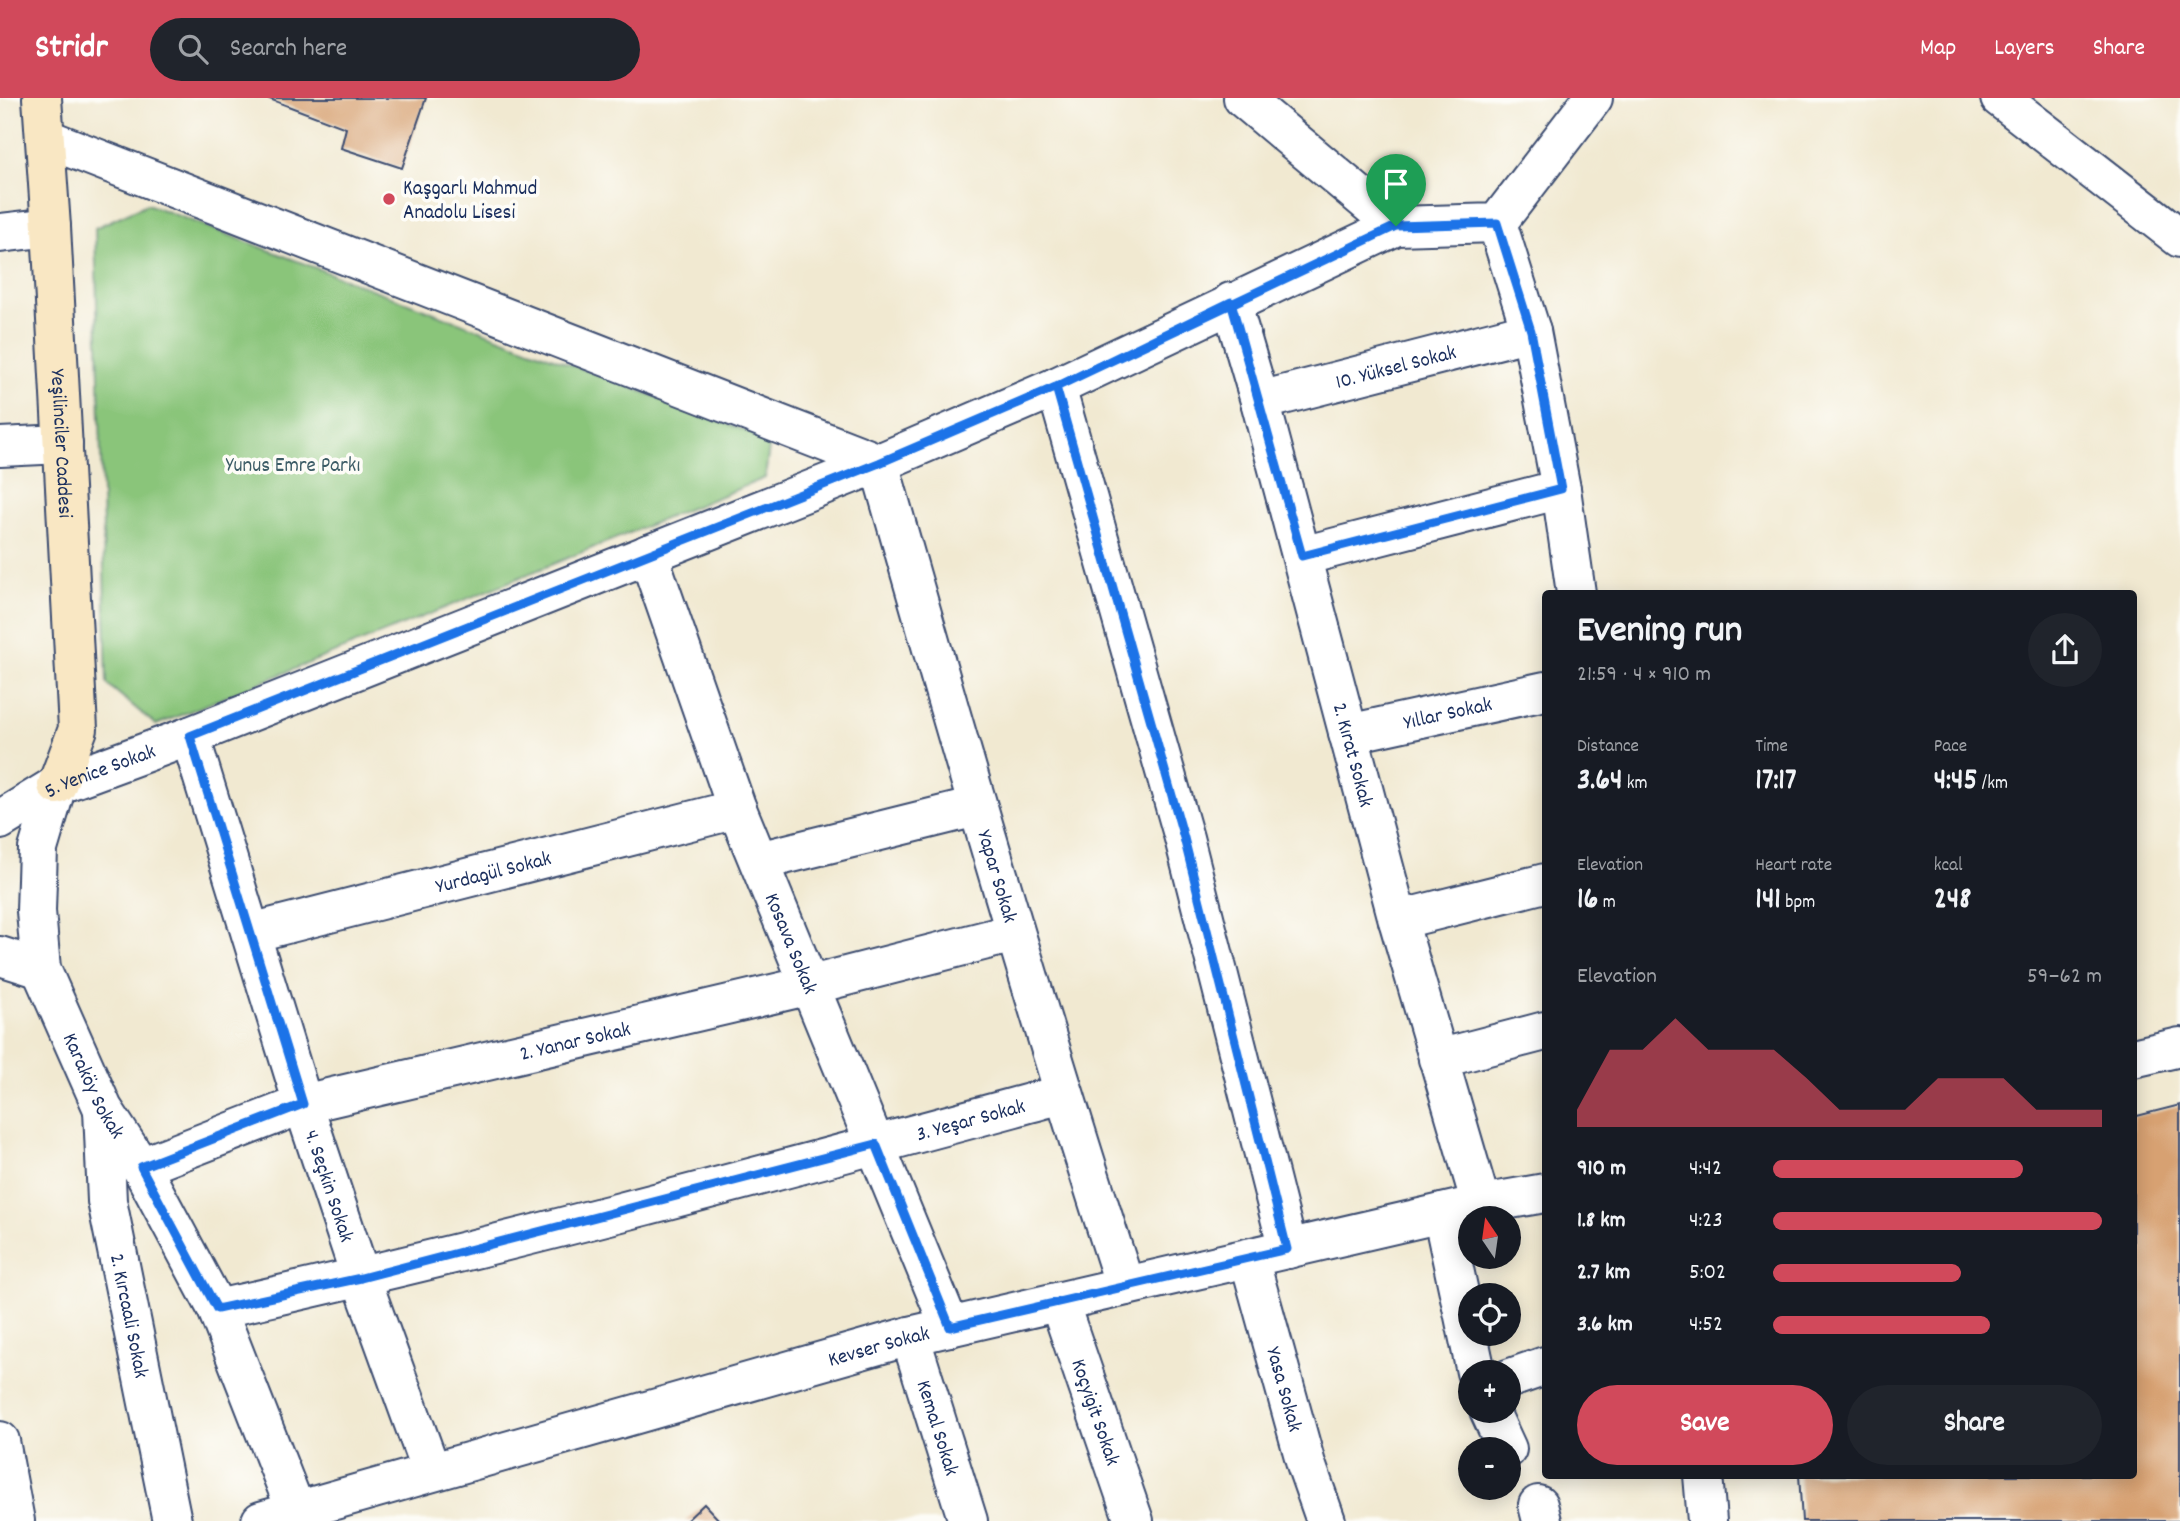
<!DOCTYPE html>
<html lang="en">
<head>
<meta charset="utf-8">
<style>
  :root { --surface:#171b24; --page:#20242c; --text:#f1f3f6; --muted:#9ea1a6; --accent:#d1495b }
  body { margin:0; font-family:Dekko,sans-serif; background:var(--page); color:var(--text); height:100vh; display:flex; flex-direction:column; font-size:26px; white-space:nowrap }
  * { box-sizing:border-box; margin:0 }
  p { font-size:23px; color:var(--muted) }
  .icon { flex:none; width:38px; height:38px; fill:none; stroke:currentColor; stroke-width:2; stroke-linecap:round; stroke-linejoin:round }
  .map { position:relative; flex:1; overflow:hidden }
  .drawer { position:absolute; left:1542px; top:492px; width:595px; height:889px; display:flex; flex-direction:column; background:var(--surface); border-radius:7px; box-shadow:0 4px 18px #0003 }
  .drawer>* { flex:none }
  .needle { width:46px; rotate:347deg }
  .tools { position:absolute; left:1458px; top:1108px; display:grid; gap:14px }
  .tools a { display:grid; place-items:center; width:63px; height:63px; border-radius:50%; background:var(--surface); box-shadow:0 4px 18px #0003; font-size:35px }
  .pin { position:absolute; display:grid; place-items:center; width:60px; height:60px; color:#fff; margin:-72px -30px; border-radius:50% 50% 50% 0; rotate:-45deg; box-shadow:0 0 7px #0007 }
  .pin .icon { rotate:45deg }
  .round { display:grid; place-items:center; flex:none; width:74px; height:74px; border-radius:37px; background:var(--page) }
  .headline { display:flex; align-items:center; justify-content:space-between; height:119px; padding:0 35px }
  h1 { font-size:38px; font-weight:700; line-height:52px }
  .stats { display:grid; grid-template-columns:repeat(3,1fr); gap:10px; height:119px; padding:7px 35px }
  .stats div { display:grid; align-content:center }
  .stats b { font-size:30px; font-weight:700 }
  .stats small { font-size:19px; font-weight:400 }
  .stats p { font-size:19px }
  .chart { height:196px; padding:14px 35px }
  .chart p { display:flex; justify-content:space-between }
  .chart svg { width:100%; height:126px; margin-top:7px; fill:var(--accent); opacity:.7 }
  .button { display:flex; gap:14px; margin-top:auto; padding:14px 35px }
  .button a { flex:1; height:80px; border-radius:42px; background:var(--accent); color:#fff; font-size:28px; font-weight:700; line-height:80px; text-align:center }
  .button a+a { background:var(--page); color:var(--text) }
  ul { padding:0 35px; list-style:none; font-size:23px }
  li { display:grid; grid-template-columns:112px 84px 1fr; align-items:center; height:52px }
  li i { height:18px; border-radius:9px; background:var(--accent) }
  header { display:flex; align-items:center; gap:42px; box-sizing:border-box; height:98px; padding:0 35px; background:var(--accent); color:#fff }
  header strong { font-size:33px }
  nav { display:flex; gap:38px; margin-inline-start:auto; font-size:24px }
  .search { width:490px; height:63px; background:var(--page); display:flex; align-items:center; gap:18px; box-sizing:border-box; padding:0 24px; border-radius:38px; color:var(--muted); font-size:26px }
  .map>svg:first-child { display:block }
  .green { fill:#8ac57a; stroke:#527a6c; stroke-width:2 }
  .building { fill:#d7a172 }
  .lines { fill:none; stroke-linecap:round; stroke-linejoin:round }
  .street-casing { stroke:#3b4b6f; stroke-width:42 }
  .secondary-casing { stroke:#3b4b6f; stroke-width:42 }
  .street { stroke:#fff; stroke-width:38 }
  .secondary { stroke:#f9e7c3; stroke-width:38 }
  .route-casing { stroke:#fff; stroke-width:14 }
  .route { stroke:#1a73e8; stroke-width:9 }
  .poi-dot { fill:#d1495b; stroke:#fdfcf7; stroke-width:2.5 }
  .labels { text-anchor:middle; stroke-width:7; stroke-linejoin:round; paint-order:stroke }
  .poi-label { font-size:21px; fill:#1b2f5e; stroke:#fdfcf7; text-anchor:start }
  .street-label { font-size:21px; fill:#1b2f5e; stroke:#fdfcf7 }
  .park-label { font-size:21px; fill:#3c5c66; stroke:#fdfcf7 }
</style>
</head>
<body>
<header>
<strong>Stridr</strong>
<div class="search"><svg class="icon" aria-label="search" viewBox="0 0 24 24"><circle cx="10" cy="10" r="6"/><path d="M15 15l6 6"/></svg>Search here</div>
<nav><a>Map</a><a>Layers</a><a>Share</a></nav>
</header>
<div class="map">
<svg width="2180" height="1423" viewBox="0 0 2180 1423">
  <rect width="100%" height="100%" fill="#fdfcf7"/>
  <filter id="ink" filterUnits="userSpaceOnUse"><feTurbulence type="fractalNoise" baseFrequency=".0143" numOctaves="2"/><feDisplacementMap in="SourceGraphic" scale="14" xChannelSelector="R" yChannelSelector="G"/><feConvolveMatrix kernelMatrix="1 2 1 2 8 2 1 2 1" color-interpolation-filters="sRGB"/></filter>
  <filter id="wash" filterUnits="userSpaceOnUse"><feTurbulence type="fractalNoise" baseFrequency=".00686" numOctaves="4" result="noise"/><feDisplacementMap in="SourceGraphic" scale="28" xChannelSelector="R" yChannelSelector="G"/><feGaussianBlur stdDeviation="1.57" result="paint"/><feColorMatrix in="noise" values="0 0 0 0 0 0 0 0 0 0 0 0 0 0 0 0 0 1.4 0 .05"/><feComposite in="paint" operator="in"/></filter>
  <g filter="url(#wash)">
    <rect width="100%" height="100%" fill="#f1e9d1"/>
    <polygon class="green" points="147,106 770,342 765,380 156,627 107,586 95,130"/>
    <g id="blocks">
      <g class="building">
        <polygon points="267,0 426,0 402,70 341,50 346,30"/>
        <polygon points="2180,1007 2180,1423 1802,1423 1799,1377 2133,1377 2133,1019"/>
        <polygon points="704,1406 720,1423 686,1423"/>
      </g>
    </g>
  </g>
  <g filter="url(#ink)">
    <use href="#blocks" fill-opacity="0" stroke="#3b4b6f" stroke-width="2"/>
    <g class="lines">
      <g class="street-casing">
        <g id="street">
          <polyline points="1243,0 1396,128"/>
          <polyline points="2000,0 2180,140"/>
          <path id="s1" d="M 45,40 L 879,365 C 957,641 1037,916 1125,1188"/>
          <polyline points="1497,125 1531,233 1561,391 1576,495"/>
          <polyline points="0,135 51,129"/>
          <path id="s2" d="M 1231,204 L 1260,303 L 1398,822 L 1481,1106"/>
          <polyline points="1056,289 1184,740 1288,1151"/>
          <path id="s3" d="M 1260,303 L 1531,233"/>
          <polyline points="0,349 63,346"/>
          <path id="s4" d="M 648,456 L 737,711 L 950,1229"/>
          <polyline points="1302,458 1561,391"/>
          <path id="s5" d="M 1348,636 L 1545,593"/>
          <path id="s6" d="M 190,638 L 303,1006 L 361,1180 L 431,1373"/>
          <path id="s7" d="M 57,687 L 38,751 L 36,813 L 41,871 L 103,1011 L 141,1069 L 217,1211 L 300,1423"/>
          <path id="s8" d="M 0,722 L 57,687 L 190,638 L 879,365 L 1056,289 L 1396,128 L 1497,125 L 1593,0"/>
          <polyline points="759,763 976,709"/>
          <polyline points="1398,822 1545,785"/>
          <path id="s9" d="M 251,835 L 737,711"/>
          <polyline points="0,858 41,871"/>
          <polyline points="2133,960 2180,949"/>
          <polyline points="1438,961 1545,933"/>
          <path id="s10" d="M 103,1012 L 107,1103 L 172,1423"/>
          <path id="s11" d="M 141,1069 L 303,1006 L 811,887 L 1014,835"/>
          <polyline points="1442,1115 1476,1274"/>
          <path id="s12" d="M 1249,1160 L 1306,1366 L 1326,1423"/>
          <path id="s13" d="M 1059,1204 L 1134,1423"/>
          <path id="s14" d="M 217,1211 C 501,1149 782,1072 1063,996"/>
          <path id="s15" d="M 910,1238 L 968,1423"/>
          <polyline points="1508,1281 1545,1268"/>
          <polyline points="1489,1312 1507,1351"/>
          <polyline points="0,1343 15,1423"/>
          <polyline points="1703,1377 1707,1423"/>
          <polyline points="1538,1407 1542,1423"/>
          <path id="s16" d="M 261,1423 L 910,1238 L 1481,1106 L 1545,1095"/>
        </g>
      </g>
      <g class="secondary-casing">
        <g id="secondary">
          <path id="s17" d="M 42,0 L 51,129 L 78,631 L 57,687"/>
        </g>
      </g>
      <use href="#street" class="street"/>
      <use href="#secondary" class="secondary"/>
    </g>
  </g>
  <g class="lines" filter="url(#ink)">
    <g class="route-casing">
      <polyline id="route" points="1396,128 1056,289 879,365 190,638 303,1006 141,1069 217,1211 361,1180 876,1046 950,1229 1287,1151 1184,740 1056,289 1231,204 1302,458 1561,391 1531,233 1497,125 1396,128"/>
    </g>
    <use href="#route" class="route"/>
  </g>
  <circle class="poi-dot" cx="389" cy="101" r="7"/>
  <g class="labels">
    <g class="poi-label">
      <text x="403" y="96">Kaşgarlı Mahmud<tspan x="403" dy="24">Anadolu Lisesi</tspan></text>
    </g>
    <g class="street-label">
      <text dy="7" stroke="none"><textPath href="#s3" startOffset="140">10. Yüksel Sokak</textPath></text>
      <text dy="7" stroke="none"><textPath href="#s17" startOffset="346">Yeşilinciler Caddesi</textPath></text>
      <text dy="7" stroke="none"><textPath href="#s5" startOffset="102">Yıllar Sokak</textPath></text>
      <text dy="7" stroke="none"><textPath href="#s2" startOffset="469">2. Kırat Sokak</textPath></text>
      <text dy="7" stroke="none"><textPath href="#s8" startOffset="112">5. Yenice Sokak</textPath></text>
      <text dy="7" stroke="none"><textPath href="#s9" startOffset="250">Yurdagül Sokak</textPath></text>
      <text dy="7" stroke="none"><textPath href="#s1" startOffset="1325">Yapar Sokak</textPath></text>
      <text dy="7" stroke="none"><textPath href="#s4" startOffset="415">Kosava Sokak</textPath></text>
      <text dy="7" stroke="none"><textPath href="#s11" startOffset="453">2. Yanar Sokak</textPath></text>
      <text dy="7" stroke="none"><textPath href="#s7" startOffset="315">Karaköy Sokak</textPath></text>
      <text dy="7" stroke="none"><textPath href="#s14" startOffset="777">3. Yeşar Sokak</textPath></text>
      <text dy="7" stroke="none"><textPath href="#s6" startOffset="471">4. Seçkin Sokak</textPath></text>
      <text dy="7" stroke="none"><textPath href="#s10" startOffset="208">2. Kırcaali Sokak</textPath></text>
      <text dy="7" stroke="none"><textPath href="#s16" startOffset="642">Kevser Sokak</textPath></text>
      <text dy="7" stroke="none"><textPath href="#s12" startOffset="136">Yasa Sokak</textPath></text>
      <text dy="7" stroke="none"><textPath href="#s13" startOffset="116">Koçyigit Sokak</textPath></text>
      <text dy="7" stroke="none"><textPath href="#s15" startOffset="96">Kemal Sokak</textPath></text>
    </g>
    <g class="park-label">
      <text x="293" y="373">Yunus Emre Parkı</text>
    </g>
  </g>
</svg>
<div class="tools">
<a><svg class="needle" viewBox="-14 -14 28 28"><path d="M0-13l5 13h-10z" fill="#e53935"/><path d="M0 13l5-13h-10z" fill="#9ea1a6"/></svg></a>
<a><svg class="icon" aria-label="locate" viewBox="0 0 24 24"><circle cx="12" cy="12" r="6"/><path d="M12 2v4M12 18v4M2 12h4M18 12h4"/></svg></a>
<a>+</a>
<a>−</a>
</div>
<div class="pin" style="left:1396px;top:128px;background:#1e9e55"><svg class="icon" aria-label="arrive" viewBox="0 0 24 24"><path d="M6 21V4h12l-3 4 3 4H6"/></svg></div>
<section class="drawer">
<div class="headline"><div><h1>Evening run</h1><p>21:59 · 4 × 910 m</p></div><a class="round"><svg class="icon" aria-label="share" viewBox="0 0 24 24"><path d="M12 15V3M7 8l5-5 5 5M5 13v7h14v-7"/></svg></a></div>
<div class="stats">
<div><p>Distance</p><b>3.64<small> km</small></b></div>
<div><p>Time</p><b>17:17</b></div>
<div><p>Pace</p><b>4:45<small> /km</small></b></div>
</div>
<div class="stats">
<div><p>Elevation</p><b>16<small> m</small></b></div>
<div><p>Heart rate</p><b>141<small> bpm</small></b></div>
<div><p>kcal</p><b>248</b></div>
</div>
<div class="chart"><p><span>Elevation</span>59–62 m</p>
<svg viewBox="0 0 160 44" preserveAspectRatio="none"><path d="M0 44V38L10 17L20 17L30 6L40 17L50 17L60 17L70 27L80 38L90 38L100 38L110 27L120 27L130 27L140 38L150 38L160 38V44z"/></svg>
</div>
<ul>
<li><b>910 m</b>4:42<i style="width:76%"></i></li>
<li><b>1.8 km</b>4:23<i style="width:100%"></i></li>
<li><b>2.7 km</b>5:02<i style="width:57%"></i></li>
<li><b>3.6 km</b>4:52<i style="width:66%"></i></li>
</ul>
<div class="button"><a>Save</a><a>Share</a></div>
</section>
</div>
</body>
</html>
